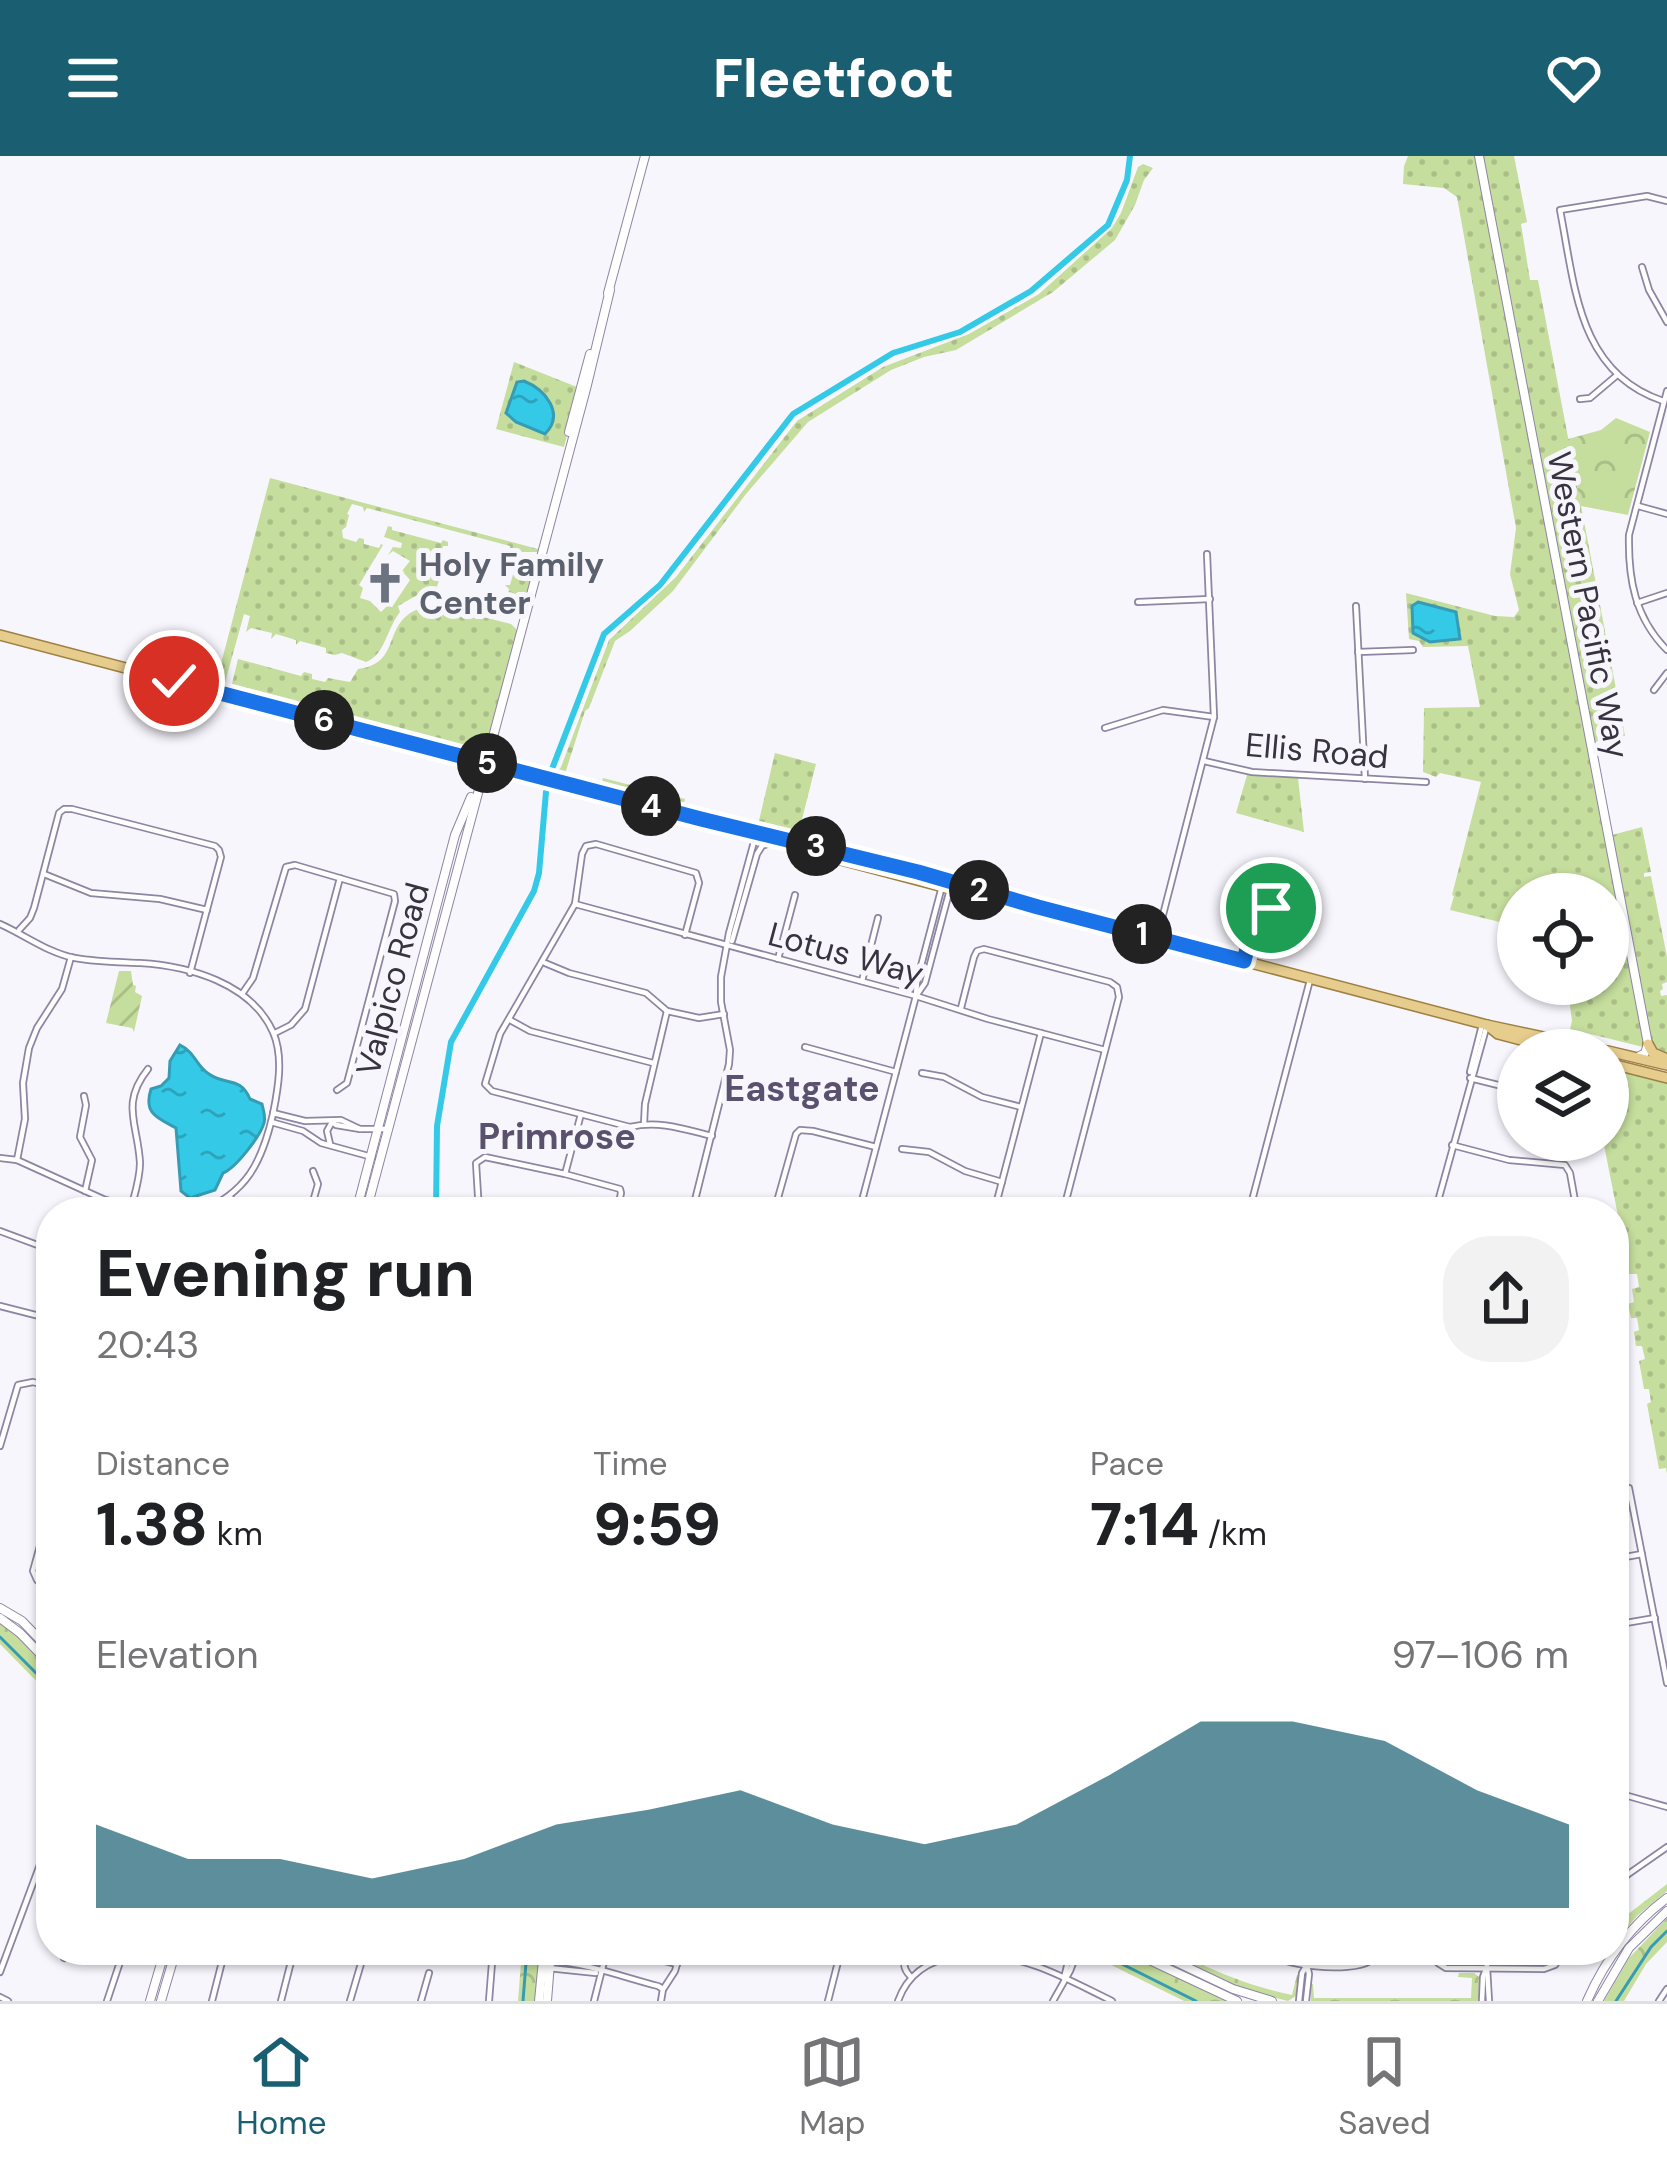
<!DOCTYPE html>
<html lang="en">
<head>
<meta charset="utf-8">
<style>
  :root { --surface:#fff; --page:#f2f2f2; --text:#202124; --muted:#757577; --line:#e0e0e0; --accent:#195f71 }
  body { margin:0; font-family:"DM Sans",sans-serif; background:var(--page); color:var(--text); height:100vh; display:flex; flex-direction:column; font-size:45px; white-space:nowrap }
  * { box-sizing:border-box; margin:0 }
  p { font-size:39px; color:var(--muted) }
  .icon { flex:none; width:66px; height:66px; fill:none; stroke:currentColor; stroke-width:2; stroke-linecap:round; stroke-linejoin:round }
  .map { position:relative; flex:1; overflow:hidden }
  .sheet { position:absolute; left:36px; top:1041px; width:1593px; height:768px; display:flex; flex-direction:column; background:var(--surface); border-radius:48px; box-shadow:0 3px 9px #0004 }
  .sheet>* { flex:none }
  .fabs { position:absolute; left:1497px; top:717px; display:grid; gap:24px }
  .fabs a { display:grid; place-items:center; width:132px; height:132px; border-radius:50%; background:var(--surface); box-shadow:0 3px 9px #0004; font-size:60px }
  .pin { position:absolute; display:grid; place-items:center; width:102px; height:102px; color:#fff; margin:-51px; border:6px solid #fff; border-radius:50%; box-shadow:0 3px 12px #0007 }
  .km { position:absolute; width:60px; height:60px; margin:-30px; border-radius:50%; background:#222; color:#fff; font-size:33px; line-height:60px; text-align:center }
  .round { display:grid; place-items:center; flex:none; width:126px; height:126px; border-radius:48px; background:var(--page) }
  .headline { display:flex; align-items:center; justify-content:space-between; height:204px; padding:0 60px }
  h1 { font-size:66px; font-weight:800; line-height:90px }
  .metrics { display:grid; grid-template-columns:repeat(3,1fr); gap:18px; height:204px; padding:12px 60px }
  .metrics div { display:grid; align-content:center }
  .metrics b { font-size:60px; font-weight:800 }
  .metrics small { font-size:33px; font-weight:400 }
  .metrics p { font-size:33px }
  .chart { height:336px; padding:24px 60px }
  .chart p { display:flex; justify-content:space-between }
  .chart svg { width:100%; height:216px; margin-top:12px; fill:var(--accent); opacity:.7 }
  header { display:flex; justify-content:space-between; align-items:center; height:156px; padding:0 60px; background:var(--accent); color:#fff; font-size:54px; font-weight:800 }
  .tab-bar { display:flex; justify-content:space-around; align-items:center; height:168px; border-top:3px solid var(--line); background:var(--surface); font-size:33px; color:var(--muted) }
  .tab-bar a { display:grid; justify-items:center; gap:6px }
  .tab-bar .active { color:var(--accent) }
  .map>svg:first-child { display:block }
  .grass { fill:url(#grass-dots) }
  .park { fill:url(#park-crowns) }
  .garden { fill:url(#garden-furrows) }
  .water { fill:url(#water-ripples); stroke:#359cb4; stroke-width:3 }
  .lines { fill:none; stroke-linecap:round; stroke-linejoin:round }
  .stream { stroke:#359cb4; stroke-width:3 }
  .canal { stroke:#34c9e6; stroke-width:6 }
  .street-casing { stroke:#8e85a3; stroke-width:8 }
  .secondary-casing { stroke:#8e85a3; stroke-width:10 }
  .primary-casing { stroke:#9e8142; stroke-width:12 }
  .street { stroke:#fff; stroke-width:4.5 }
  .secondary { stroke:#fff; stroke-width:8 }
  .primary { stroke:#e6cd8e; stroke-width:9 }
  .route-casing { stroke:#fff; stroke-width:24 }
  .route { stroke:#1a73e8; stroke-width:15 }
  .labels { text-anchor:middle; stroke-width:10; stroke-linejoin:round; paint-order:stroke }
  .worship-label { font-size:33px; font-weight:bold; fill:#5b616d; stroke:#f8f6fd; text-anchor:start }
  .street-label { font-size:33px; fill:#373340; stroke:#f8f6fd }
  .neighbourhood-label { font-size:36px; font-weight:bold; fill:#59516d; stroke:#f8f6fd }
</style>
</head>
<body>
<header><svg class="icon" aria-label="menu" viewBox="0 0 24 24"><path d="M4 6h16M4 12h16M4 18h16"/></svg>Fleetfoot<svg class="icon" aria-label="heart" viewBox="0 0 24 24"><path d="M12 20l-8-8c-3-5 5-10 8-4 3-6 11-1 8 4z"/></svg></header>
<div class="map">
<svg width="1667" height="1845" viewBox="0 0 1667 1845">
  <defs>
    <pattern id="grass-dots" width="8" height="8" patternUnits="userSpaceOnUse" patternTransform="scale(3)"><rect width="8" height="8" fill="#c5dd9d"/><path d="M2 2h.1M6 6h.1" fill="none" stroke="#aabe88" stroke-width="1.8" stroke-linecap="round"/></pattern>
    <pattern id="park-crowns" width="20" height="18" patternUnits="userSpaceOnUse" patternTransform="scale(3)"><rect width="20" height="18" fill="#c5dd9d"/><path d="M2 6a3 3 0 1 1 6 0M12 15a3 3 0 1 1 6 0" fill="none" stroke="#aabe88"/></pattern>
    <pattern id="garden-furrows" width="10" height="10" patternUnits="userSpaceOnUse" patternTransform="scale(3)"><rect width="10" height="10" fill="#c5dd9d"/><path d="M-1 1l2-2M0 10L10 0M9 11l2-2" fill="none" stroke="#aabe88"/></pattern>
    <pattern id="water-ripples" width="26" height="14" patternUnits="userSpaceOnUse" patternTransform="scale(3)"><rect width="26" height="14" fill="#34c9e6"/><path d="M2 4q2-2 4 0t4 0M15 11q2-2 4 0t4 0" fill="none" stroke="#2da4bc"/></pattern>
  </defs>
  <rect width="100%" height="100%" fill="#f8f6fd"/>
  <g class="grass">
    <polygon points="1408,0 1477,0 1646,885 1643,891 1570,873 1572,865 1567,828 1608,828 1608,738 1518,738 1518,747 1504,767 1450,754 1454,740 1452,739 1481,626 1440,617 1436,621 1423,616 1424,552 1480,551 1468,490 1423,491 1419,485 1409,483 1406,437 1495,460 1514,461 1519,454 1510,418 1516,372 1457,41 1444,32 1403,28 1404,10"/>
    <polygon points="1482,0 1514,0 1527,66 1521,68 1530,124 1538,124 1625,580 1594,586"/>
    <polygon points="1143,8 1153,12 1144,24 1135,49 1115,84 1053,136 956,194 924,201 891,214 808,266 746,338 673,435 630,475 615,485 589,552 585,555 563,624 546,620 549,612 558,615 561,611 609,484 676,421 797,265 883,211 969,178 1039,138 1112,72 1121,57 1138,11"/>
    <polygon points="514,206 577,231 578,237 564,291 496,273"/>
    <path d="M 270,322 L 538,393 L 538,396 L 511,396 L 510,390 L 367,352 L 364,356 L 363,351 L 352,348 L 347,358 L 349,359 L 346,371 L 342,374 L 343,382 L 356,386 L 359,382 L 364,383 L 364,388 L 379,392 L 381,388 L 383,389 L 359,429 L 363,432 L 360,442 L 370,445 L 381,456 L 388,449 L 392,451 L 410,424 L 402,415 L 410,405 L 393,395 L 388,399 L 393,391 L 401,392 L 402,387 L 384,381 L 388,370 L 392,371 L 392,374 L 441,387 L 443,384 L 448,386 L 448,390 L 443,390 L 434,422 L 439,424 L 434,441 L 423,443 L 421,437 L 398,450 L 400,456 C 386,474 385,499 366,506 L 342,497 L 335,499 L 326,497 L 326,492 L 300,485 L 296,489 L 296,484 L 276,478 L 271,483 L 272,477 L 251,472 L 246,476 L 250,460 L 244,458 L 224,530 L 220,533 L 210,531 L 218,519 Z"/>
    <polygon points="518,402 532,406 534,411 521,461 500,458 498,455 504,455 509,433 505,429 510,429 516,408 512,405"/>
    <path d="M 435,449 L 511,468 L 517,474 L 486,592 L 477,601 L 233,537 L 231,532 L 238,503 L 301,520 L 304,516 L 312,518 L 312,523 L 325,526 L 328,522 L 350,526 L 358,513 C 408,507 375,457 435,449 Z"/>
    <polygon points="775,597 816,608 799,675 799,683 757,673"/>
    <polygon points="1247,619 1298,622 1304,676 1236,657"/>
    <polygon points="603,622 685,643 682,655 600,633"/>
    <polygon points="1642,671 1651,716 1644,717 1644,721 1651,720 1667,801 1667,826 1662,828 1663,833 1660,835 1661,840 1667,839 1667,898 1655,894 1652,888 1612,679"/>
    <polygon points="1608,911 1667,926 1667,1318 1666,1312 1659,1313 1647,1248 1651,1246 1649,1233 1644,1233 1639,1205 1645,1203 1642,1190 1636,1190 1634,1176 1639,1174 1637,1162 1631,1162 1628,1148 1634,1146 1632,1133 1639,1131 1637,1118 1629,1118 1626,1105 1620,1105 1615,1077 1621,1075 1603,984 1608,984"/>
  </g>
  <g class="park">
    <polygon points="1616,262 1650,276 1628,359 1581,350 1568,283 1601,274"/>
    <polygon points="0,1466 17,1478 51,1514 51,1540 0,1488"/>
    <polygon points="1667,1728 1667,1735 1637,1760 1614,1787 1614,1769"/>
    <polygon points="1667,1762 1667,1786 1646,1808 1624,1845 1604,1845 1629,1802"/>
    <polygon points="522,1794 540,1794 536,1845 518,1845"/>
    <polygon points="1081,1794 1120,1794 1227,1845 1184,1845"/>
    <path d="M 1158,1794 L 1176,1796 L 1183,1794 L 1195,1800 L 1197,1806 C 1228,1821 1258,1832 1292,1839 L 1297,1819 L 1299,1819 L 1296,1840 L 1288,1845 L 1245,1834 Z"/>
    <polygon points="1459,1817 1474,1817 1479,1821 1479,1845 1311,1845 1311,1828 1313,1828 1314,1842 1471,1842 1472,1822 1458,1821"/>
  </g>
  <polygon class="garden" points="119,815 131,815 133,829 136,830 135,836 142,840 134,876 132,872 106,867"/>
  <g class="water">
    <path d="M 524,225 C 546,234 565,258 545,278 L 516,266 L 506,257 L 517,226 Z"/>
    <polygon points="1418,446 1456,456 1460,483 1430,486 1413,477 1412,450"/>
    <path d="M 180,889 C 195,896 196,910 209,918 C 226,930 240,920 250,943 L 262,948 C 263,954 266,960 264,967 C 261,979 236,1012 223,1017 L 215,1034 L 190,1042 L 181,1035 L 176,972 C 158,962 143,958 151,933 L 161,930 L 169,922 L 170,905 Z"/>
  </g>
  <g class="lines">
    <g class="stream">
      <polyline points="0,1481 51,1532"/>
      <polyline points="1094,1794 1196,1845"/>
      <polyline points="523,1845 527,1794"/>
      <polyline points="1616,1845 1651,1791 1667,1775"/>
    </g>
    <g class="canal">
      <polyline points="552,613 604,478 660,429 793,258 893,197 960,176 1031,135 1108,69 1127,24 1130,0"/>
      <polyline points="436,1056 437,970 451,886 534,735 539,717 546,636"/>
    </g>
    <g class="street-casing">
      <g id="street">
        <polyline points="1642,111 1649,134 1667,166"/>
        <path d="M 1667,235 L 1629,379 C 1628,423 1635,462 1667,494"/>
        <polyline points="1580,243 1590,242 1616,220"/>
        <path d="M 1663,245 C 1578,217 1575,130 1560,54 L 1647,40 L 1667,45"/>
        <polyline points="1638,350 1667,358"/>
        <polyline points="1138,446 1210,443"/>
        <polyline points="1637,447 1667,437"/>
        <polyline points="1356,450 1365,623"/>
        <polyline points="1358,496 1413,494"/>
        <polyline points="1654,534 1667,517"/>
        <polyline points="1105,572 1163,554 1214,561"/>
        <polyline points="1204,605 1252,616 1426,626"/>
        <polyline points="44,718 91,737 160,743 207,754"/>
        <polyline points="575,748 916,840 988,863 1105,894"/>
        <path d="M 0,768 C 25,779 48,797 75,802 C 97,806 118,806 140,807 C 189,810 251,827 273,876 C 284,901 278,933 273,958 C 262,1006 247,1037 199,1056"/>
        <polyline points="19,774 30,762 34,752 59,657 64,653 72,653 215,690 219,694 221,701 190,817"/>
        <path d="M 685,779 L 699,727 L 696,717 L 596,688 L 586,690 L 582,698 L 575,748 L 500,878 L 485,928 L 492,935 L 630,971 C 658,964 684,973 712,980"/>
        <polyline points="1157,782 1214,561 1207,398"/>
        <polyline points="732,785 757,698 762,690 770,687"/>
        <polyline points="778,803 795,739"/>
        <path d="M 1244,805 C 1249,787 1251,757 1271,752"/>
        <polyline points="545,807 569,817 646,837 667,855"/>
        <polyline points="862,825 878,762"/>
        <polyline points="242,838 253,822 286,711 295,709 394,738 395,745 347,927 337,934"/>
        <polyline points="916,840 917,825 941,734"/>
        <polyline points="961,852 974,801 977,795 984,793 1110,826 1117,831 1119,841 1063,1056"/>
        <polyline points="510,864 530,875 653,907"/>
        <polyline points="275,877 291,869 305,853 340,722"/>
        <polyline points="805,891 896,916"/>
        <polyline points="1470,916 1482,869"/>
        <polyline points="922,917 944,921 982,941 1021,951"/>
        <polyline points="1470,922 1518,934"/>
        <polyline points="84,940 86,949 80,981 92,1004 85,1035"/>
        <polyline points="273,957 305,965 341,964 360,973 388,973"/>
        <polyline points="581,958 565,1018 620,1033 621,1037 617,1056"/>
        <polyline points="271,966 303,975 321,987 372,1001"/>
        <polyline points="644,968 645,948 667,855 699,862 724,858"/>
        <polyline points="330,988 327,975 332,966 336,969 360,973"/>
        <polyline points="1452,989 1509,1004 1565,1009 1570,1017 1577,1056"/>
        <polyline points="902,993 929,996 965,1015 1002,1026"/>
        <polyline points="0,1002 17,1004 103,1043 148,1056"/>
        <polyline points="17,1004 25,963 23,927 29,892 37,872 62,833 71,801"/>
        <polyline points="230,1041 240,1056"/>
        <path d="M 130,1056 C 134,1040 140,1024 140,1007 C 138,968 120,948 148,913"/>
        <polyline points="310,1056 318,1028 313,1015"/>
        <polyline points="479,1056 476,1007 485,1001 565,1018"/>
        <polyline points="692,1056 729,908 730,894 721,846 721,821 729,777 755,682"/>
        <polyline points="774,1056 796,978 800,974 813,975 876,991"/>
        <polyline points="859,1056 916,840 925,827 950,733"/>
        <polyline points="994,1056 1041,877"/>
        <polyline points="1249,1056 1310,824"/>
        <polyline points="1435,1056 1487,869"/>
        <polyline points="0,1075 51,1094"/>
        <polyline points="0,1150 51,1163"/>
        <polyline points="1614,1251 1616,1262"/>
        <polyline points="0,1290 18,1229 33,1226 51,1231"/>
        <polyline points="1629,1332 1667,1527"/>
        <polyline points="51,1350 33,1415 37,1424 51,1435"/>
        <polyline points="1614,1403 1642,1398"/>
        <polyline points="1614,1469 1655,1462"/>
        <polyline points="41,1487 44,1478 51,1472"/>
        <polyline points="1614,1636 1667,1651"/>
        <polyline points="1614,1705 1627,1719"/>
        <polyline points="1614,1731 1627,1719 1667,1691"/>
        <polyline points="621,1794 677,1808"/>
        <polyline points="779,1794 841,1800"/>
        <path d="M 1265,1794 C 1281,1811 1350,1817 1370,1805 L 1375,1794"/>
        <polyline points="1438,1794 1438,1807 1446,1812 1544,1813 1555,1809 1565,1794"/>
        <polyline points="1486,1794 1489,1845"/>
        <polyline points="679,1800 698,1805"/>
        <polyline points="64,1802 67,1794"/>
        <path d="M 553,1805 C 589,1808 623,1821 658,1830 L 663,1833 L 661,1845"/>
        <polyline points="548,1812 596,1817"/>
        <polyline points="0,1816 51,1679"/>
        <path d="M 911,1821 C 904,1814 901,1806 909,1798 L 917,1797 L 929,1807"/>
        <polyline points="1064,1822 1071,1794"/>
        <polyline points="664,1832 675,1815 681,1794"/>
        <polyline points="0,1841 8,1845"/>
        <polyline points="107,1845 124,1794"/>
        <polyline points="212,1845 225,1794"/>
        <polyline points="281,1845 294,1794"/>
        <polyline points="350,1845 365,1794"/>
        <polyline points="421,1845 429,1817"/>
        <polyline points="489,1845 493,1794"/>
        <polyline points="594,1845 607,1794"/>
        <polyline points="828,1845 841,1794"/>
        <path d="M 898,1845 C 918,1789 988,1793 1036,1810 C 1062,1819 1087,1833 1112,1845"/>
        <polyline points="1053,1845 1070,1815 1078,1794"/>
        <polyline points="1299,1845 1302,1817 1307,1809"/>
        <polyline points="1306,1845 1309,1818 1307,1809"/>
        <polyline points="1482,1845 1483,1821 1486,1813"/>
        <polyline points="1659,1845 1667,1833"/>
      </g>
    </g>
    <g class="secondary-casing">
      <g id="secondary">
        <polyline points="1479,0 1648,888 1645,897 1638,901"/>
        <polyline points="608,137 645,0"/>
        <polyline points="569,276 590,198"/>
        <polyline points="356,1056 455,679 471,641"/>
        <polyline points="366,1056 586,233 610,134"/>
        <polyline points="0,1452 22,1465 51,1495"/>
        <polyline points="0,1462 20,1477 51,1509"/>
        <polyline points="1128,1794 1237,1845"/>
        <polyline points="1151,1794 1233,1833 1272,1845"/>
        <polyline points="150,1845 165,1794"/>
        <polyline points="161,1845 176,1794"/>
        <polyline points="539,1845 544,1794"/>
        <polyline points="547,1845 551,1794"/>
        <path d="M 1587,1845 C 1605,1804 1631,1769 1667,1742"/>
        <polyline points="1598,1845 1629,1792 1667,1755"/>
      </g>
    </g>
    <g class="primary-casing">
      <g id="primary">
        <polyline points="0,479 701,663 752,674 918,716 1038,751 1487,869 1604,894"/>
        <polyline points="717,671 985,742"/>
        <polyline points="1487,869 1498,878 1559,894"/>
        <polyline points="1648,888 1653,897 1667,903"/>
        <polyline points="1608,895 1667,909"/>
        <polyline points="1608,907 1667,922"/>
      </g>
    </g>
    <use href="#street" class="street"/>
    <use href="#secondary" class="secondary"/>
    <use href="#primary" class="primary"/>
  </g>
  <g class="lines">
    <g class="route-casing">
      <path id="route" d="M 174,525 L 701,663 L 918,716 L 1038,751 L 1244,805 C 1249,787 1251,757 1271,752"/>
    </g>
    <use href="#route" class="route"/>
  </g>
  <defs>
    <g id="church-bare" transform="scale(3.24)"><path d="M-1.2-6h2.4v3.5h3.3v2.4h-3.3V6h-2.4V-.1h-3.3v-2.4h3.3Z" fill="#6b7280" stroke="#f8f6fd" stroke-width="2.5" paint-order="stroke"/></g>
  </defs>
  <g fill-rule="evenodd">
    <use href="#church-bare" x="385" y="427"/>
  </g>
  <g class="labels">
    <g class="worship-label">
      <text x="419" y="420">Holy Family<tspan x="419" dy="38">Center</tspan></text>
    </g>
    <g class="street-label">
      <text transform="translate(1589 449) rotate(79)" y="12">Western Pacific Way</text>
      <text transform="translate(1317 594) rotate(5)" y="12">Ellis Road</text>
      <text transform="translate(846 797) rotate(15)" y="12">Lotus Way</text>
      <text transform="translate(392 823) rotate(-75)" y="12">Valpico Road</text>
    </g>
    <g class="neighbourhood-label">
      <text x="802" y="945">Eastgate</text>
      <text x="557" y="993">Primrose</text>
    </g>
  </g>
</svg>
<div class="fabs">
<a><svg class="icon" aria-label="locate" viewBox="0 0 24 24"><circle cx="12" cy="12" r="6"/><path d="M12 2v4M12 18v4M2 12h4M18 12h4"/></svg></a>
<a><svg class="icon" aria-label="layers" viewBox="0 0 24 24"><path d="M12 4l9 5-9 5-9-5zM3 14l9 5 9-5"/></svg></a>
</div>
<div class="pin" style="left:1271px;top:752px;background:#1e9e55"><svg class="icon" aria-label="arrive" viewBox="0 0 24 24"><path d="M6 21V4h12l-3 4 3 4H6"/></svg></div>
<div class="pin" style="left:174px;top:525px;background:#d93025"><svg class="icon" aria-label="check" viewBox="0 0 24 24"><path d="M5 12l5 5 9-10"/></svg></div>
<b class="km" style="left:1142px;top:778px">1</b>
<b class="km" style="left:979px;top:734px">2</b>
<b class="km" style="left:816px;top:690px">3</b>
<b class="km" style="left:651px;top:650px">4</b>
<b class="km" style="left:487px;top:607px">5</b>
<b class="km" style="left:324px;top:564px">6</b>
<section class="sheet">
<div class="headline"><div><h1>Evening run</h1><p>20:43</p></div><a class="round"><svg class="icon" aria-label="share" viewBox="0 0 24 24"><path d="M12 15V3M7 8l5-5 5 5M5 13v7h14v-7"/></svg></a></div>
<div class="metrics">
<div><p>Distance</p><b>1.38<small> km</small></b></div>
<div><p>Time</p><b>9:59</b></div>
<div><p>Pace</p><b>7:14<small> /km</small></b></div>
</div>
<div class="chart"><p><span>Elevation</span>97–106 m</p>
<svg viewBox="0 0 160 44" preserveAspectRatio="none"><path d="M0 44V27L10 34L20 34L30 38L40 34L50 27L60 24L70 20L80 27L90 31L100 27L110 17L120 6L130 6L140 10L150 20L160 27V44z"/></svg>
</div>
</section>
</div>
<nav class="tab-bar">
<a class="active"><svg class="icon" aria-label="home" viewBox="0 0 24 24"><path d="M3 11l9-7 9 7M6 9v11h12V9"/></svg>Home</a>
<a><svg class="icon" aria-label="map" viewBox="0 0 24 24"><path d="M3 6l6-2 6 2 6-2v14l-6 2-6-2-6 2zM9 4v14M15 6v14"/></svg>Map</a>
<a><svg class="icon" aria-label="saved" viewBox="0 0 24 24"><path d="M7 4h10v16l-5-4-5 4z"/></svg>Saved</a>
</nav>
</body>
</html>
